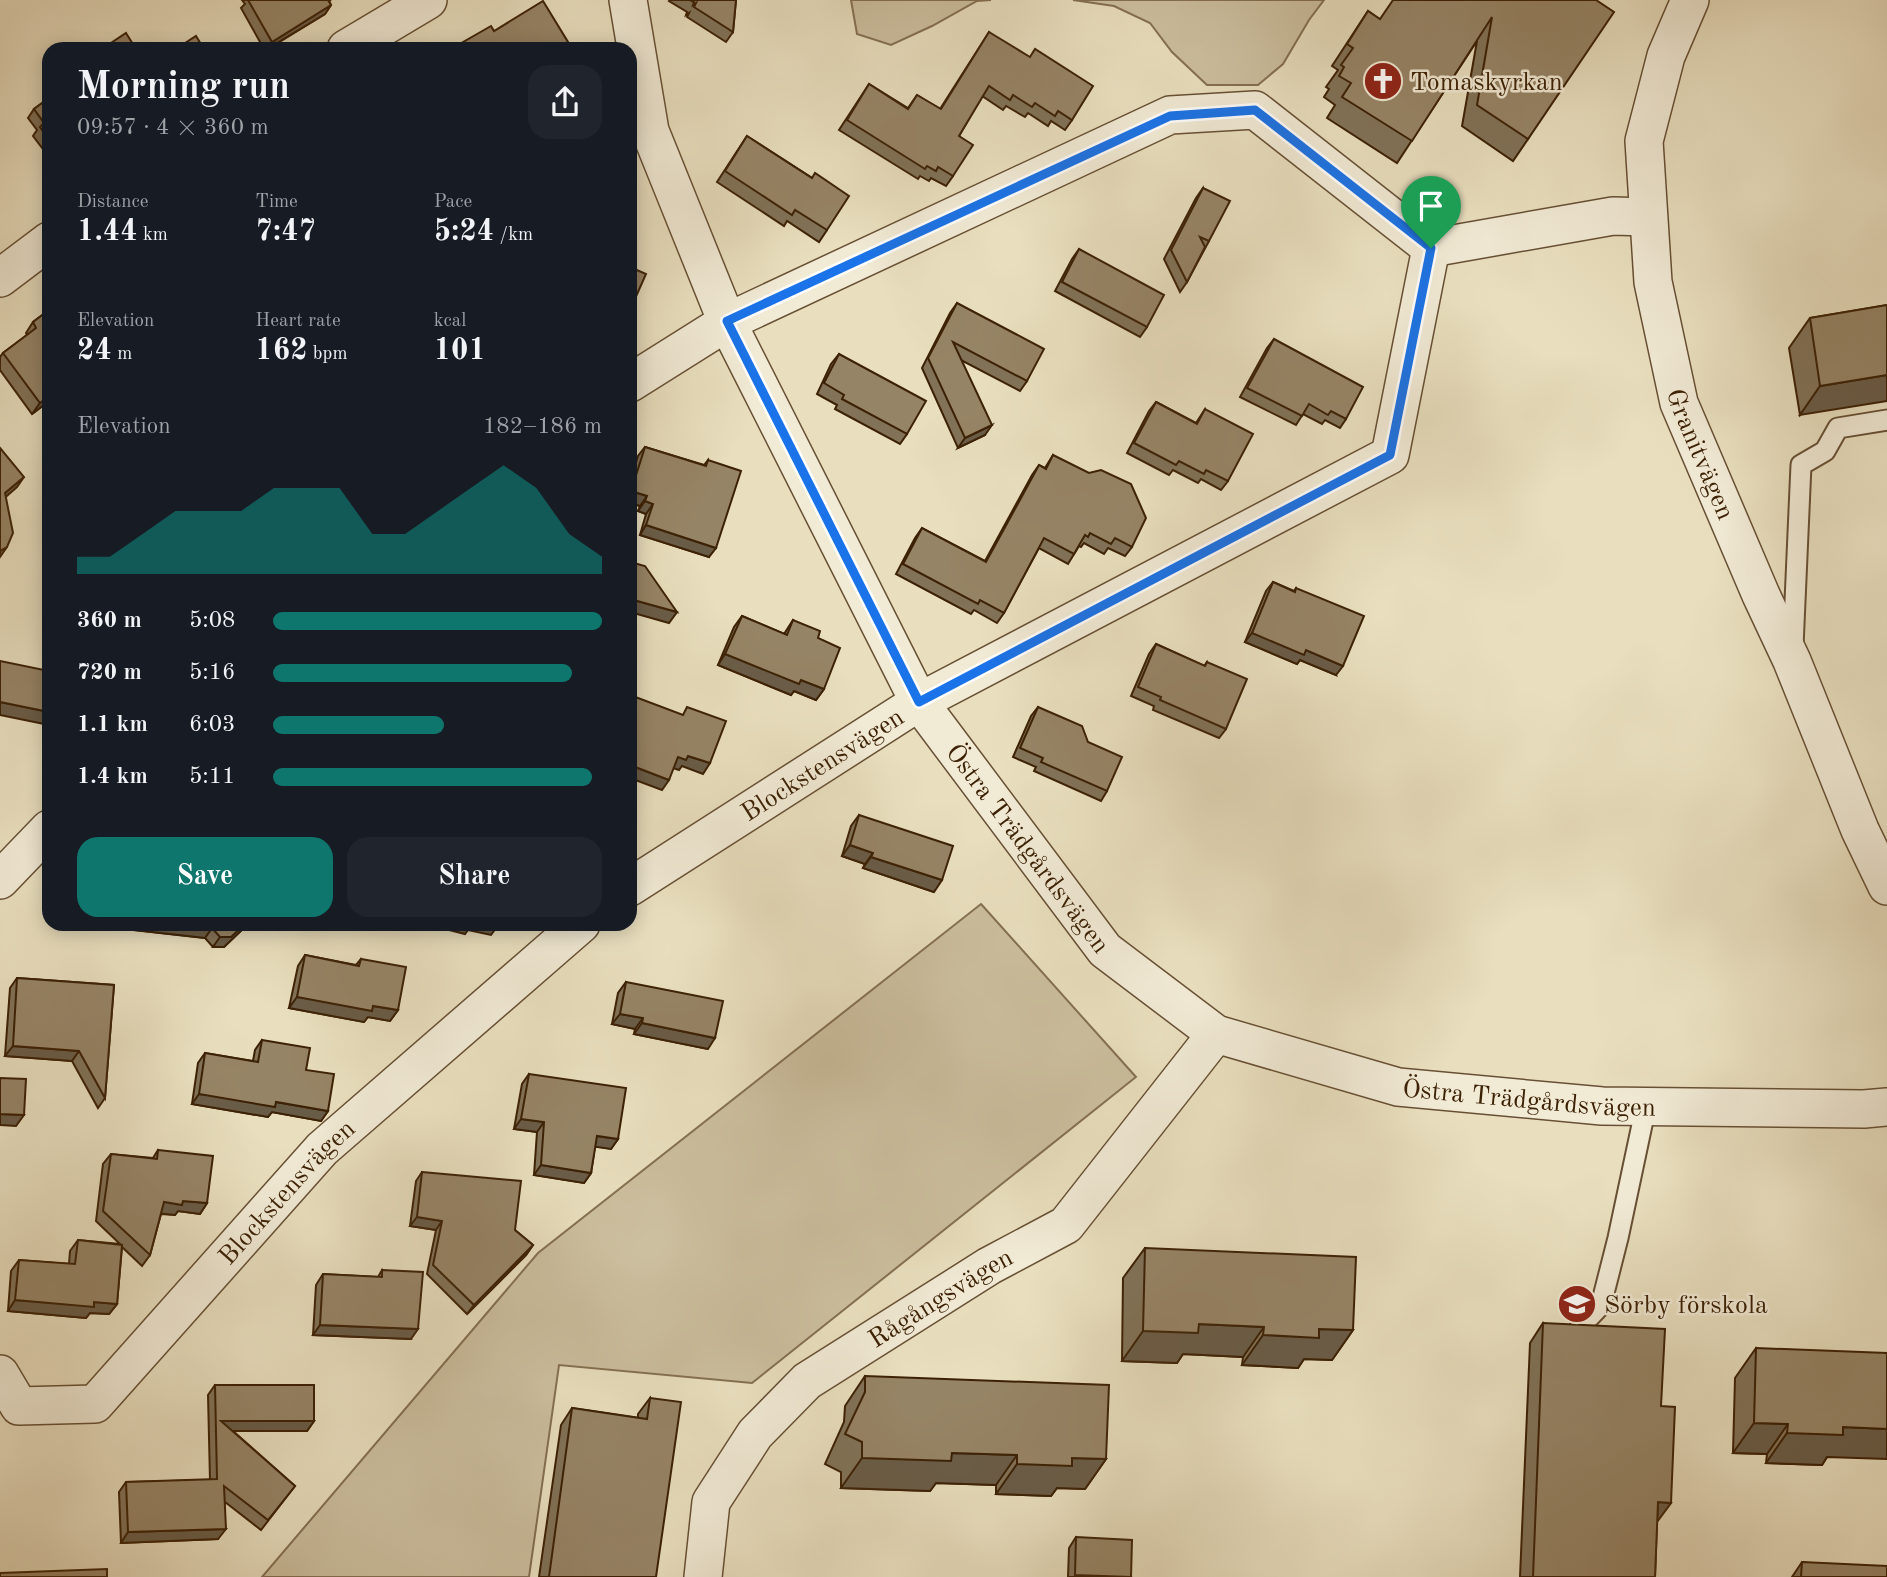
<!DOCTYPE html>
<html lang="en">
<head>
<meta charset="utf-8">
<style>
  :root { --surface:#171b24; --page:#20242c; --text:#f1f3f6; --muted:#9ea1a6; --accent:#0f766e }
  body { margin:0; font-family:"Old Standard TT",serif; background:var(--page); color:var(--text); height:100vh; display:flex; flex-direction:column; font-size:26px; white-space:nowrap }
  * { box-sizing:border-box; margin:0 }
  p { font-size:23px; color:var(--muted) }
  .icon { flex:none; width:38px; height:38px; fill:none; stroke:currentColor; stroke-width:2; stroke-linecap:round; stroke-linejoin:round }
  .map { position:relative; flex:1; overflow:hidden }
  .sheet { position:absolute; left:42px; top:42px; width:595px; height:889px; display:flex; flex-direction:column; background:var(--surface); border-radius:21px; box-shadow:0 4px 18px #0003 }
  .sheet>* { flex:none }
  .pin { position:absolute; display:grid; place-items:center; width:60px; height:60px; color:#fff; margin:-72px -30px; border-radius:50% 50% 50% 0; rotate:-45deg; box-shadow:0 0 7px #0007 }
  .pin .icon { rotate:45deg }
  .round { display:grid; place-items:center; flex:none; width:74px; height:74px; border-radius:21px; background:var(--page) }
  .overview { display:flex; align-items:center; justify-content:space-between; height:119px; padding:0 35px }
  h1 { font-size:38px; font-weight:600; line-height:52px }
  .metrics { display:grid; grid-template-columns:repeat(3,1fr); gap:10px; height:119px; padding:7px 35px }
  .metrics div { display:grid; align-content:center }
  .metrics b { font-size:30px; font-weight:600 }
  .metrics small { font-size:19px; font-weight:400 }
  .metrics p { font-size:19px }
  .chart { height:196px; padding:14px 35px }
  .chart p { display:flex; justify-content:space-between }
  .chart svg { width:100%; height:126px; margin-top:7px; fill:var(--accent); opacity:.7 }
  .button { display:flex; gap:14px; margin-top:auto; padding:14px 35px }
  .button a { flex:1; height:80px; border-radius:21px; background:var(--accent); color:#fff; font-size:28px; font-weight:600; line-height:80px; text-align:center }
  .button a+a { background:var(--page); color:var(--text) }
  ul { padding:0 35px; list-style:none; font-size:23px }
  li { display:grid; grid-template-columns:112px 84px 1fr; align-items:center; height:52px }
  li i { height:18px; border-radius:9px; background:var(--accent) }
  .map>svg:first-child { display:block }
  .green { fill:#ccbf9f; stroke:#847052; stroke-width:2 }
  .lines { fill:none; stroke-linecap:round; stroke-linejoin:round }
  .service-casing { stroke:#675034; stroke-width:23 }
  .minor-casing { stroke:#675034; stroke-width:40 }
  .service { stroke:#f1ead5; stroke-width:19 }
  .minor { stroke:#f1ead5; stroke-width:37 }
  .wall { fill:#817258; stroke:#3c2105; stroke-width:2 }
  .shaded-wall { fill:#695c47; stroke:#3c2105; stroke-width:2 }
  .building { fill:#968466; stroke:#3c2105; stroke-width:2 }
  .route-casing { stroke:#fff; stroke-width:14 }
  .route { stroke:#1a73e8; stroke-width:9 }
  .labels { text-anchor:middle; stroke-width:5; stroke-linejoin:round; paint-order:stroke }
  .poi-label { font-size:26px; fill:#3c2105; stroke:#f1ead5; text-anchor:start }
  .street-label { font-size:26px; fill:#3c2105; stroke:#f1ead5 }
</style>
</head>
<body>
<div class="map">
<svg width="1887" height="1577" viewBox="0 0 1887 1577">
  <rect width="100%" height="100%" fill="#e9dfbf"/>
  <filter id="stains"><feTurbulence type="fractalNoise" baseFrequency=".00286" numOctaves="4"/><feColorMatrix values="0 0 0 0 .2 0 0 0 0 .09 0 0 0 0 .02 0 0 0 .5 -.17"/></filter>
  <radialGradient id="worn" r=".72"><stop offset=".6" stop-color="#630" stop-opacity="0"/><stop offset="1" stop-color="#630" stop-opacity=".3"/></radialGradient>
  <g class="green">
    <polygon points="851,0 991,0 977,1 932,26 891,45 857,34"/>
    <polygon points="1073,0 1324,0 1309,20 1283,64 1258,85 1207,85 1172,52 1150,23 1114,6"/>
    <polygon points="981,904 1136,1077 752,1383 559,1365 529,1577 262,1577 538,1253"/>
  </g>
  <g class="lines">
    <g class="service-casing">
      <g id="service">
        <polyline points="1793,647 1801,465 1825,451 1838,428 1887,420"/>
        <polyline points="1580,1327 1601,1305 1618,1238 1646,1106"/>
      </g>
    </g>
    <g class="minor-casing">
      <g id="minor">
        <path id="s1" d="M 628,0 L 650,131 L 727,322 L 919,702 L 1105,950 L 1216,1034 L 1398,1087 L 1602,1106 L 1864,1109 L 1887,1107"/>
        <path id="s2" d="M 1690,0 L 1666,56 L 1644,141 L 1653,282 L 1679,403 L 1761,595 L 1792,661 L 1860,830 L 1887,886"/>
        <polyline points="346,49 428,0"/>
        <polyline points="0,278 49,241"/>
        <polyline points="630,383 727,322 1170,115 1255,110 1431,248 1613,216 1648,217"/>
        <polyline points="0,880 49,829"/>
        <path id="s3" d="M 630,887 L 919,702 L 1390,455 L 1431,248"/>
        <path id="s4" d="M 0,1374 L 19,1406 L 95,1404 L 322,1149 L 581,924"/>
        <path id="s5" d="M 703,1577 L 711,1502 L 755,1434 L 807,1381 L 989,1266 L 1066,1225 L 1216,1034"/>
      </g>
    </g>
    <use href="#service" class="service"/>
    <use href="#minor" class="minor"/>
  </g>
  <g class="wall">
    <polygon points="242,0 331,0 329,1 331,5 325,14 268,49 264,49 241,8 245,4"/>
    <polygon points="670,0 736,0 733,32 726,42 687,17 689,13 686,15 687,12 669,1"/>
    <polygon points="1596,0 1528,139 1513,161 1462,126 1477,41 1397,163 1327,118 1335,105 1324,97 1329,89 1326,87 1338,70 1332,66 1368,11 1379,19"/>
    <polygon points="989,32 1072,120 1065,130 1051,121 1048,126 1028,113 1025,117 1006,106 1003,110 982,96 959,136 953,176 946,186 931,178 929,181 920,176 918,179 839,130 869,84 908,108 917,95 940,109"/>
    <polygon points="49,98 49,157 33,136 37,130 28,118 34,109"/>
    <polygon points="747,136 812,178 827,230 819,242 787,221 784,226 717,182"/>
    <polygon points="1203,188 1209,241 1187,282 1180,292 1164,259 1196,198"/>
    <polygon points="1079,249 1147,327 1140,337 1055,291 1072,259"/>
    <polygon points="957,303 1027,381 1020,391 961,360 985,435 958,448 922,368 950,313"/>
    <polygon points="1887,305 1800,415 1789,348 1810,318"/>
    <polygon points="49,310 49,401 32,414 0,370 0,357 3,353 27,335 26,333 33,322"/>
    <polygon points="1274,339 1346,419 1340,428 1325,420 1322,424 1303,414 1296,425 1240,397 1267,348"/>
    <polygon points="839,354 907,434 900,444 835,409 837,405 817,394 831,364"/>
    <polygon points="1156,402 1196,423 1205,409 1228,481 1221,490 1201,479 1198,483 1173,470 1169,475 1127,453 1149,411"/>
    <polygon points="645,447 704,465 708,460 709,557 640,535 646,514 638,511 640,506 630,503 630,482 638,456"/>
    <polygon points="1053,455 1132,547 1125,556 1108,548 1104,554 1084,543 1081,547 1079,546 1068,564 1039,548 1004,613 997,623 974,610 971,614 896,574 915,538 922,528 985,561 1032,475 1039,465 1045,468"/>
    <polygon points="1273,582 1294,591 1296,588 1336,675 1300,660 1297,664 1245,642 1266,591"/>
    <polygon points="742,616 784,634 793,620 818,638 824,689 816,700 794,691 791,695 718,665 734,627"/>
    <polygon points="1156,644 1204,666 1207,662 1226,729 1219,738 1153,710 1154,706 1131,696 1149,654"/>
    <polygon points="1038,707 1107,791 1101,801 1034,771 1036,767 1013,757 1031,716"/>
    <polygon points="859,815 934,892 863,868 865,864 842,856 851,826"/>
    <polygon points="125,924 248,924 224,947 213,947 205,938 125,929"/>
    <polygon points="305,955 356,965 361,959 398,1010 390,1021 368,1017 364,1022 289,1008 298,966"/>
    <polygon points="17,978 114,985 105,1098 98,1108 72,1061 5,1056 10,988"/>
    <polygon points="626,982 708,1049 634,1034 635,1029 612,1024 618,993"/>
    <polygon points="262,1040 306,1070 328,1111 321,1121 272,1112 268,1117 192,1104 198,1063 205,1053 253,1061 255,1050"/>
    <polygon points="529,1074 618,1139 611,1149 595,1146 591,1173 584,1183 534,1175 537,1132 514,1129 522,1084"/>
    <polygon points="158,1150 207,1203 200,1214 178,1211 175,1215 161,1214 150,1255 142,1266 122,1247 117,1304 109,1314 90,1313 86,1318 8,1311 11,1271 19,1260 69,1264 70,1251 78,1240 120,1244 96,1221 103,1164 111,1154 153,1158"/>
    <polygon points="422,1172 515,1230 533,1245 526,1255 467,1314 427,1274 436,1230 410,1226 416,1181"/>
    <polygon points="1145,1248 1353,1330 1332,1360 1304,1359 1298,1368 1242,1365 1243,1357 1183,1354 1177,1363 1122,1361 1123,1278"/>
    <polygon points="382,1270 411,1339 313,1335 316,1285 323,1274 378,1277"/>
    <polygon points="1543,1323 1657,1522 1655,1577 1520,1577 1530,1343"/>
    <polygon points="1756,1348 1827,1457 1822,1465 1766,1463 1767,1454 1733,1453 1735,1378"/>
    <polygon points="865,1376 1106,1459 1085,1489 1057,1488 1051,1496 996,1494 996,1485 936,1483 930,1491 841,1488 841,1472 825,1464 844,1422 845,1406"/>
    <polygon points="215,1385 314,1421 307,1431 233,1431 295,1486 261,1530 225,1502 218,1539 121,1543 119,1492 126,1482 210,1480 208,1395"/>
    <polygon points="650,1398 656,1577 539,1577 561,1425 572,1408 638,1418 638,1414"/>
    <polygon points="1076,1537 1131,1577 1068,1577 1069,1548"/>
    <polygon points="1802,1562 1887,1577 1792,1577"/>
  </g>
  <g class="shaded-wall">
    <polygon points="331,5 325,14 267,49 272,42"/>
    <polygon points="568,42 563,49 556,49"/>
    <polygon points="1887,375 1887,401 1800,415 1820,386"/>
    <polygon points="49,396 49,401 32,414 40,403"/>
    <polygon points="992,425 985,435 958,448 965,438"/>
    <polygon points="24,477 17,487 0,502 5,493"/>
    <polygon points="631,491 647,496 640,506 630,503"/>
    <polygon points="645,501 653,504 646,514 638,511"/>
    <polygon points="646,525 716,548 709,557 640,535"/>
    <polygon points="7,547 0,557 0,551"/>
    <polygon points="630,599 677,612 669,623 630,612"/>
    <polygon points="1252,633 1306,650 1343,666 1336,675 1300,660 1297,664 1245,642"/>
    <polygon points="725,654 801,680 824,689 816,700 794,691 791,695 718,665"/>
    <polygon points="0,702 49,712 49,725 0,715"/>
    <polygon points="688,756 710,763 703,774 682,766 679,770 670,767 678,757"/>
    <polygon points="630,765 669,780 662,790 630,778"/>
    <polygon points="850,845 873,853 865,864 842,856"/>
    <polygon points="871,857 942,880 934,892 863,868"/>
    <polygon points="128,924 177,924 212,928 205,938 125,929"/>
    <polygon points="245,924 248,924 224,947 213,947 220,937"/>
    <polygon points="426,924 499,924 491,935 468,930 465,934"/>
    <polygon points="297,997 373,1006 398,1010 390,1021 368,1017 364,1022 289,1008"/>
    <polygon points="620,1014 643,1018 635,1029 612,1024"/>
    <polygon points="642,1023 715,1038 708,1049 634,1034"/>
    <polygon points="13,1046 79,1051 72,1061 5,1056"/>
    <polygon points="199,1094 276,1102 328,1111 321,1121 272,1112 268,1117 192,1104"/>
    <polygon points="0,1114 24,1115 16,1126 0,1125"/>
    <polygon points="521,1119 544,1122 537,1132 514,1129"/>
    <polygon points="597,1136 618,1139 611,1149 590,1146"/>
    <polygon points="541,1165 591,1173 584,1183 534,1175"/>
    <polygon points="183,1201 207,1203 200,1214 178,1211 175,1215 156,1213 164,1202"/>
    <polygon points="417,1217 442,1221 436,1230 410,1226"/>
    <polygon points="533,1245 526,1255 467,1314 474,1305"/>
    <polygon points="15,1300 94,1302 117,1304 109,1314 90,1313 86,1318 8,1311"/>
    <polygon points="1199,1324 1264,1327 1243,1357 1183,1354 1177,1363 1122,1361 1143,1331"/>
    <polygon points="320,1325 418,1329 411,1339 313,1335"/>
    <polygon points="1319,1329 1353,1330 1332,1360 1304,1359 1298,1368 1242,1365 1263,1335"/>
    <polygon points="221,1421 314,1421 307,1431 216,1431"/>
    <polygon points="1754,1423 1788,1424 1767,1454 1733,1453"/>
    <polygon points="1843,1427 1887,1429 1887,1459 1827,1457 1822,1465 1766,1463 1787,1433"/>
    <polygon points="952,1453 1017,1455 996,1485 936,1483 930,1491 841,1488 862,1458"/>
    <polygon points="1072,1458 1106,1459 1085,1489 1057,1488 1051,1496 996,1494 1017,1464"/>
    <polygon points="1658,1502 1671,1503 1657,1522"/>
    <polygon points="226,1529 218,1539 121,1543 128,1532"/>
  </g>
  <g class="building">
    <polygon points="248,0 328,0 331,5 272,42"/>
    <polygon points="690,0 736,0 733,32 694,7 696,3 693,5 694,2"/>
    <polygon points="1393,0 1596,0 1614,12 1528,139 1477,105 1492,17 1412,141 1342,97 1351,83 1339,76 1344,67 1341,65 1353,48 1347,44 1368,11 1380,19"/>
    <polygon points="543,1 568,42 556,49 451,49 491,26 494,31"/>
    <polygon points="989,32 1030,57 1035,49 1093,86 1072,120 1058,111 1055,116 1035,103 1032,107 1013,95 1010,100 989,86 959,136 973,145 953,176 938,167 936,171 927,166 925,169 847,120 869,84 908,109 917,95 941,109"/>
    <polygon points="126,33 136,49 102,49"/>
    <polygon points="196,36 204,49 176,49"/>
    <polygon points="49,98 49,140 40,127 44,123 34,109"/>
    <polygon points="747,136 812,178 815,173 849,196 827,230 795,210 792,215 725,171"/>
    <polygon points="1203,188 1230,201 1209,241 1200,237 1205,247 1187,282 1171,250"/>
    <polygon points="1079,249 1164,295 1147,327 1062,282"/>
    <polygon points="630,267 646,274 630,310"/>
    <polygon points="957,303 1044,349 1027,381 953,342 992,425 965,438 928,358"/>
    <polygon points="1887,305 1887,375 1820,386 1810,318"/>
    <polygon points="49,310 49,396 40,403 3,353 36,328 33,322"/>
    <polygon points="1274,339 1363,387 1346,419 1331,411 1328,415 1309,404 1302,416 1247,388"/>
    <polygon points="839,354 926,401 907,434 842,399 844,395 824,383"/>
    <polygon points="1156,402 1197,424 1205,409 1253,434 1228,481 1206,470 1204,474 1179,461 1176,465 1134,443"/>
    <polygon points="645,447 706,466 708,460 741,471 716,548 646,525 653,504 645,501 647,496 631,491"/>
    <polygon points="0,448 24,477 5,493 13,533 7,547 0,551"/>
    <polygon points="1053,455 1089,473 1101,470 1131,484 1146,518 1132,547 1115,538 1111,544 1090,533 1088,537 1085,535 1074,554 1044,538 1004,613 980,600 978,604 903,564 922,528 986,562 1039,465 1046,469"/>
    <polygon points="630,562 645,566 677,612 630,599"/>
    <polygon points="1273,582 1295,592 1296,588 1364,616 1343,666 1306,650 1304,655 1252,633"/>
    <polygon points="742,616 787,635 793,620 820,631 818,638 840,648 824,689 801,680 799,684 725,654"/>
    <polygon points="1156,644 1205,666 1207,662 1247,679 1226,729 1160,700 1161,697 1138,687"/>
    <polygon points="0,661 49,671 49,712 0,702"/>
    <polygon points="630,695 683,715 687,707 726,721 710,763 688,756 686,760 678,757 669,780 630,765"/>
    <polygon points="1038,707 1082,726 1088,742 1122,757 1107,791 1041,762 1043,758 1020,748"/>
    <polygon points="859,815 953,846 942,880 871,857 873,853 850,845"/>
    <polygon points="177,924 245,924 231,937 220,937 212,928"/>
    <polygon points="305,955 359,966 361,959 406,967 398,1010 373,1006 372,1011 297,997"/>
    <polygon points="17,978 114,985 105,1098 79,1051 13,1046"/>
    <polygon points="626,982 723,1001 715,1038 642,1023 643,1018 620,1014"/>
    <polygon points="262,1040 310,1048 306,1070 334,1074 328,1111 276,1102 275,1107 199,1094 205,1053 258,1062"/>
    <polygon points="529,1074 626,1088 618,1139 597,1136 591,1173 541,1165 544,1122 521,1119"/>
    <polygon points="0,1078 26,1079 24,1115 0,1114"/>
    <polygon points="158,1150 213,1156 207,1203 183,1201 182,1205 164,1202 150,1255 103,1211 111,1154 157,1159"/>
    <polygon points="422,1172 521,1181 515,1230 533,1245 474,1305 433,1265 442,1221 417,1217"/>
    <polygon points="78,1240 122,1245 117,1304 94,1302 94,1307 15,1300 19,1260 75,1264"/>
    <polygon points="1145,1248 1356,1257 1353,1330 1319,1329 1319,1338 1263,1335 1264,1327 1199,1324 1198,1333 1143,1331"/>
    <polygon points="382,1270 423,1272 418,1329 320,1325 323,1274 382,1277"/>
    <polygon points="1543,1323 1665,1329 1661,1406 1675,1407 1671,1503 1658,1502 1655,1577 1533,1577"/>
    <polygon points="1756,1348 1887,1353 1887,1429 1843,1427 1843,1435 1787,1433 1788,1424 1754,1423"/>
    <polygon points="865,1376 1109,1385 1106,1459 1072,1458 1072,1466 1017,1464 1017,1455 952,1453 951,1461 862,1458 862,1442 845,1434 865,1392"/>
    <polygon points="215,1385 314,1385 314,1421 221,1421 295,1486 268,1520 224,1486 226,1529 128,1532 126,1482 217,1479"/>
    <polygon points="650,1398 681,1402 656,1577 549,1577 572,1408 647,1419"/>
    <polygon points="1076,1537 1132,1540 1131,1577 1075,1575"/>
    <polygon points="1802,1562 1887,1566 1887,1577 1801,1577"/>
    <polygon points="107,1569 107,1577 0,1577 0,1573"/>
  </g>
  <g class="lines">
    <g class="route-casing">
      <polygon id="route" points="1255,110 1431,248 1390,455 919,702 727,321 1170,116"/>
    </g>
    <use href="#route" class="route"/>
  </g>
  <defs>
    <g id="church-disc" transform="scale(2.0125)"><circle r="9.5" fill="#8f2418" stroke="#f1ead5"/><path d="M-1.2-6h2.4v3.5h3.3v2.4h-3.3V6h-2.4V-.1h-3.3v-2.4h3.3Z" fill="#fff"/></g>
    <g id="school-disc" transform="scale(2.0125)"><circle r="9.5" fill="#8f2418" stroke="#f1ead5"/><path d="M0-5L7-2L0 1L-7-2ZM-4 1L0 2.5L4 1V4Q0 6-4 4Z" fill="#fff"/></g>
  </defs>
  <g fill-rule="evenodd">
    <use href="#church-disc" x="1383" y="81"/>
    <use href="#school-disc" x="1577" y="1304"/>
  </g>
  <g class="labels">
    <g class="poi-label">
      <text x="1410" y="90">Tomaskyrkan</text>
      <text x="1604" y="1313">Sörby förskola</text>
    </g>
    <g class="street-label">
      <text dy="9" stroke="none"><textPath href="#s2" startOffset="469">Granitvägen</textPath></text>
      <text dy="9" stroke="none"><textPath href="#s3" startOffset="228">Blockstensvägen</textPath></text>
      <text dy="9" stroke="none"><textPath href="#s1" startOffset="947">Östra Trädgårdsvägen</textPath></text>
      <text dy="9" stroke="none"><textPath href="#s1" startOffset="1535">Östra Trädgårdsvägen</textPath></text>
      <text dy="9" stroke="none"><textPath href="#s4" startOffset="399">Blockstensvägen</textPath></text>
      <text dy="9" stroke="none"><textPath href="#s5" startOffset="388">Rågångsvägen</textPath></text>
    </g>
  </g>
  <rect width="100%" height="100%" filter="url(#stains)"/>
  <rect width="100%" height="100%" fill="url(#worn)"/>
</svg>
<div class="pin" style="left:1431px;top:248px;background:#1e9e55"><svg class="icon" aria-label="arrive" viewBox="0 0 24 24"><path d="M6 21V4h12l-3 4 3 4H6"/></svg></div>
<section class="sheet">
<div class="overview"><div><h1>Morning run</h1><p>09:57 · 4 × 360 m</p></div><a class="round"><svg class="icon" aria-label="share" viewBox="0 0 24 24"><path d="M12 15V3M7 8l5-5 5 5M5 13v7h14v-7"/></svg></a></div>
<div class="metrics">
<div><p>Distance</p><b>1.44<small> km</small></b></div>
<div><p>Time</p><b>7:47</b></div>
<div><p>Pace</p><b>5:24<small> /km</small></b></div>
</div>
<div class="metrics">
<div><p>Elevation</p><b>24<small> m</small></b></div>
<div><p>Heart rate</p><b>162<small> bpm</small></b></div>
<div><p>kcal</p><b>101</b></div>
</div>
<div class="chart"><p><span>Elevation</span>182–186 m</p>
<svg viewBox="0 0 160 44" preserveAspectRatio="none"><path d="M0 44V38L10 38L20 30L30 22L40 22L50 22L60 14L70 14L80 14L90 30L100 30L110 22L120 14L130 6L140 14L150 30L160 38V44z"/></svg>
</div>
<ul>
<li><b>360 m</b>5:08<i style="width:100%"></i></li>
<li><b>720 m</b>5:16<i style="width:91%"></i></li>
<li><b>1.1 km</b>6:03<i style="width:52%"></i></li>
<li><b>1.4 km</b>5:11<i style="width:97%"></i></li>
</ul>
<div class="button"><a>Save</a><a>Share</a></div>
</section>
</div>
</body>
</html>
